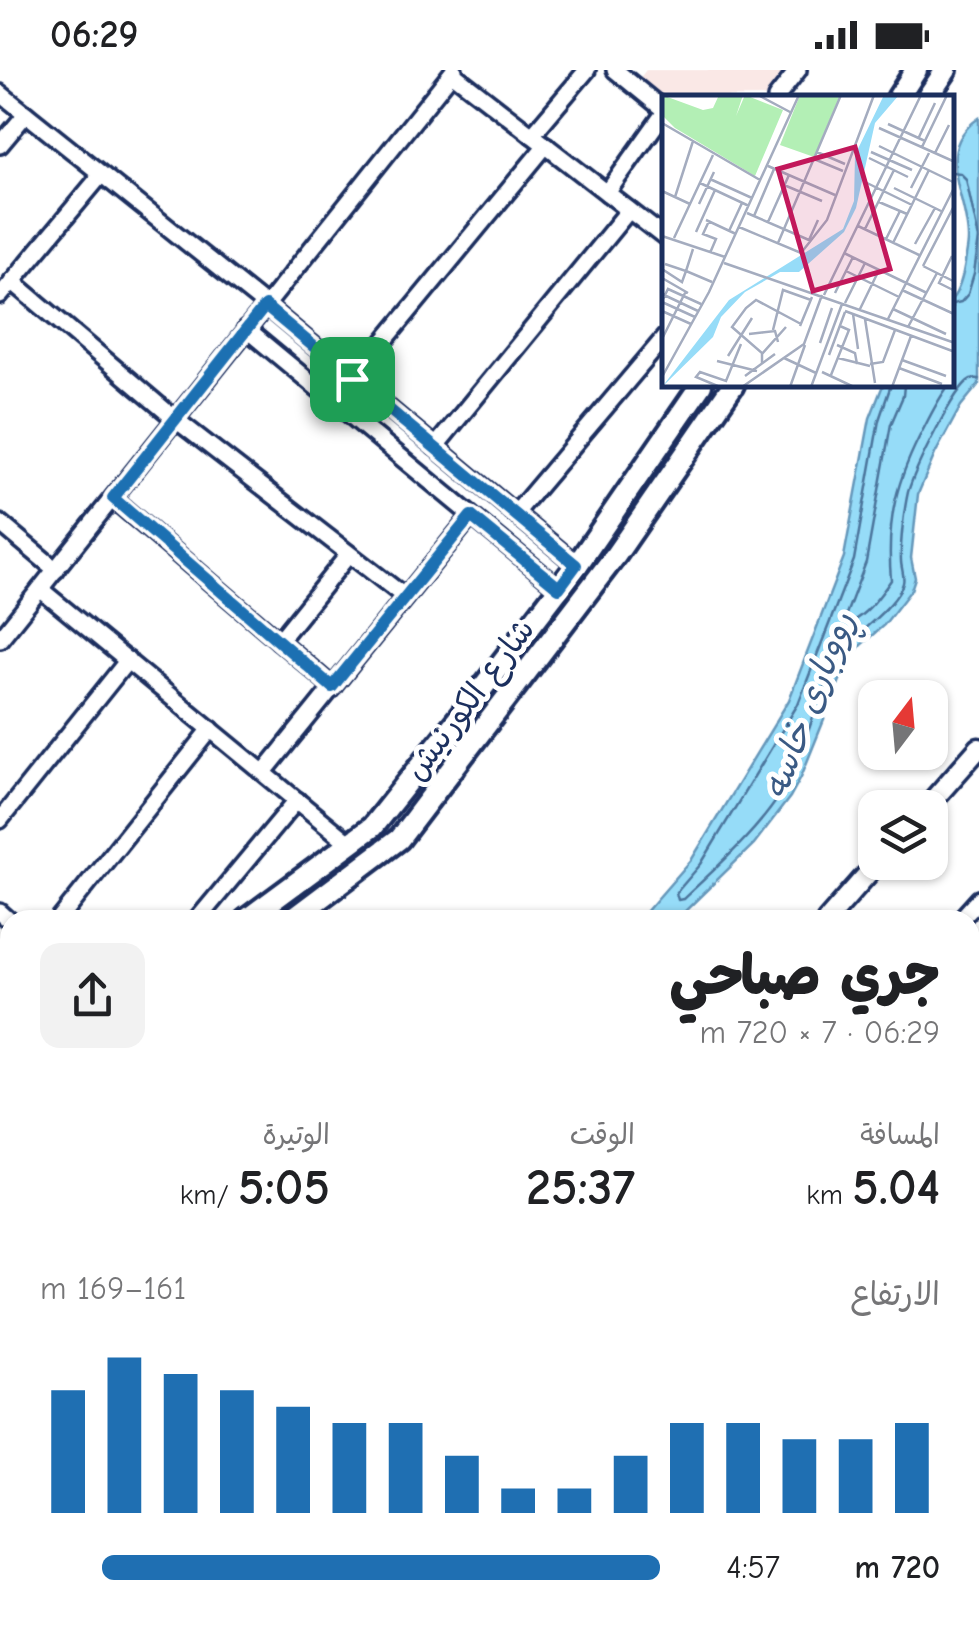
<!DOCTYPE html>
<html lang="ar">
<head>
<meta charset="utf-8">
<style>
  :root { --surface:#fff; --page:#f2f2f2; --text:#202124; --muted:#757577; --accent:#1f6fb2 }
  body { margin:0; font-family:"Comic Neue","Playpen Sans Arabic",sans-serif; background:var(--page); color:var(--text); direction:rtl; height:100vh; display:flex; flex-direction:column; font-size:38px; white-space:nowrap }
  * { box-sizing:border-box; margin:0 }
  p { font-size:32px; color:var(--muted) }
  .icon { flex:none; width:55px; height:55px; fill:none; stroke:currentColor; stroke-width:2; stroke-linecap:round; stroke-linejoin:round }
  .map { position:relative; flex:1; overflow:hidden; direction:ltr }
  .sheet { position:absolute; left:0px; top:840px; width:980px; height:715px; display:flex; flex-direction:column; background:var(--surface); border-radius:30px 30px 0 0; box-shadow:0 2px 8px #0004; direction:rtl }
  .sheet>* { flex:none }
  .needle { width:65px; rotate:16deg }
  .controls { position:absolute; left:858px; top:610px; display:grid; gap:20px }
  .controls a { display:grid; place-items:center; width:90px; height:90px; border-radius:20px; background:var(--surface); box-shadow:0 2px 8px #0004; font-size:50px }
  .pin { position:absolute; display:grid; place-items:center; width:85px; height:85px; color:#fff; margin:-42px; border-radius:20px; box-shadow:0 5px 15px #0006 }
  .round { display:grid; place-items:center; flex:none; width:105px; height:105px; border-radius:20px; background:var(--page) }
  .summary { display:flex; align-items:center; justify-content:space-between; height:170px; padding:0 40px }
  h1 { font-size:55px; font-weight:800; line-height:75px }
  .metrics { display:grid; grid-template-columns:repeat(3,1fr); gap:15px; height:170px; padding:10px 40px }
  .metrics div { display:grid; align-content:center }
  .metrics b { font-size:50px; font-weight:800 }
  .metrics small { font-size:28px; font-weight:400 }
  .metrics p { font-size:28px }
  .chart { height:280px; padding:20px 40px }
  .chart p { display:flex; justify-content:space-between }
  .chart svg { width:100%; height:180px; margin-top:10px; stroke:var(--accent); stroke-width:6 }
  ul { padding:0 40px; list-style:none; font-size:32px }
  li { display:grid; grid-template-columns:160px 120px 1fr; align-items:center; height:75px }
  li i { height:25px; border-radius:12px; background:var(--accent) }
  .status { display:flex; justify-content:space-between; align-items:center; height:70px; padding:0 50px; background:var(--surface); direction:ltr }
  .status svg { height:28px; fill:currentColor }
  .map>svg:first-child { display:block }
  .built { fill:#fae8e6 }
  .green { fill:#b3efb5; stroke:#678f8a; stroke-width:2.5 }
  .water { fill:#96dcf8; stroke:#6597ba; stroke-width:2.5 }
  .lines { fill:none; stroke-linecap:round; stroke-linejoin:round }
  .shore { stroke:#4c749c; stroke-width:2.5 }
  .minor-casing { stroke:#1b2f5e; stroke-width:22 }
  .tertiary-casing { stroke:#1b2f5e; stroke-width:25 }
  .secondary-casing { stroke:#1b2f5e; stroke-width:28 }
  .minor { stroke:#fff; stroke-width:15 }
  .tertiary { stroke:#fff; stroke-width:18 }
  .secondary { stroke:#fff; stroke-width:20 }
  .route-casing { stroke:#fff; stroke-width:20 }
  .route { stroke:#1f6fb2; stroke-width:12 }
  .labels { text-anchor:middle; stroke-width:10; stroke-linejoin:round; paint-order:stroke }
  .street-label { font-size:32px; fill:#1b2f5e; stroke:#fff }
  .water-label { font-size:35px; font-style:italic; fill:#3a5a84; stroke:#fff }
  .inset-road { fill:none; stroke:#a4acbf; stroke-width:2.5 }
  .view { fill:#c2185b; fill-opacity:0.15; stroke:#c2185b; stroke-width:5 }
  .inset-edge { fill:none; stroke:#1b2f5e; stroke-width:5 }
</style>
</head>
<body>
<div class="status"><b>06:29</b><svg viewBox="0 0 49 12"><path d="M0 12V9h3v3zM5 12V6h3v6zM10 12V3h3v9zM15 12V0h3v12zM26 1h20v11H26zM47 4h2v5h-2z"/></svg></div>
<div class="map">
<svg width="979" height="1555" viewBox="0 0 979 1555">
  <rect width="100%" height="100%" fill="#fff"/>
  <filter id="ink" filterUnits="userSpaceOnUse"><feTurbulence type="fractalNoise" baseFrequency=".01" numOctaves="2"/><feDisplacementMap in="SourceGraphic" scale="20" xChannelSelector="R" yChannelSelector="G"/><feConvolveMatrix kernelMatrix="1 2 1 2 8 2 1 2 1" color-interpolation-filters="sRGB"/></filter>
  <g filter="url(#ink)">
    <polygon class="built" points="646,0 787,0 766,27 664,28 664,31 638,10"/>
    <polygon class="green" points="979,1252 979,1467 970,1476 970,1262"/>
    <path class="water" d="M 979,48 L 979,314 L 961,336 L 935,384 L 918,424 L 911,488 L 915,508 L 911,520 L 884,555 L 861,575 L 847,593 L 801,707 L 790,727 L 754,774 L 676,850 L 639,850 L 692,789 L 789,630 L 844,487 L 870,348 L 883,315 L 952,315 L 952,229 C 960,219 963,206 965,193 C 966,186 968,177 968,170 C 969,128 931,80 979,48 Z"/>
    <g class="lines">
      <g class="shore">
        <polyline points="952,102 960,103 966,109 979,169 974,204 968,224 961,232 952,234"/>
        <path d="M 891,315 L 879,350 L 854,490 L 798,634 L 701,794 L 676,823 L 678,830 L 683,829 C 720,795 772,748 793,702 C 809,666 818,622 838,588 C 852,564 896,538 903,513 C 905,506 901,498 901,491 C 900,473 904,440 908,422 C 914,402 954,317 971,309 C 974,308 976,309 979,309"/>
        <path d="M 904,315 L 903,326 L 891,354 L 866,492 L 845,547 L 849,553 C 866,545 879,527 891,510 C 886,450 896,410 925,356 C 932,342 939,328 949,315"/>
      </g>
      <g class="minor-casing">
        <g id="minor">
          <polyline points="615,0 664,40"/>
          <polyline points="452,3 664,167"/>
          <polyline points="0,23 265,235 577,495"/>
          <polyline points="776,28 798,0"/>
          <polyline points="532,65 587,0"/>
          <polyline points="0,75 26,44"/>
          <polyline points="607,123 664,43"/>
          <polyline points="12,211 175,349 405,527"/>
          <polyline points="0,226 101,105"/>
          <polyline points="246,259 559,518"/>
          <polyline points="353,309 546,75"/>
          <polyline points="435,377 629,140"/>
          <polyline points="113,429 333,617"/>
          <polyline points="515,444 664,268"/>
          <polyline points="0,453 56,500"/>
          <polyline points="40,519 350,774"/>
          <polyline points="0,569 454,0"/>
          <polyline points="279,571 349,484"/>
          <polyline points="264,702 471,446"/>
          <polyline points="0,750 128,590"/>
          <polyline points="0,842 10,851"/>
          <polyline points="59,850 211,659"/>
          <polyline points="197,850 297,730"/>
          <polyline points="960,850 979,829"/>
          <polyline points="970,879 979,887"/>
          <polyline points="970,1004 979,1012"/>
          <polyline points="970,1135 979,1143"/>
          <polyline points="0,1324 10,1333"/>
          <polyline points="0,1479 10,1488"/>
          <polyline points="73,1545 84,1555"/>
          <polyline points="445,1545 456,1555"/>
          <polyline points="580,1545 591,1555"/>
          <polyline points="859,1545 870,1555"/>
          <polyline points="341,1555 350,1545"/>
          <polyline points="707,1555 716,1545"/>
          <polyline points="827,1555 836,1545"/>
        </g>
      </g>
      <g class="tertiary-casing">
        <g id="tertiary">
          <polyline points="926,738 979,678"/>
          <polyline points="827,850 878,792"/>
          <polyline points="185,1555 194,1545"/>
        </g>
      </g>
      <g class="secondary-casing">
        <g id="secondary">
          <polyline points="898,28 916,0"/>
          <polyline points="927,28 946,0"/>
          <polyline points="246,850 372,757 474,629 577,495 701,315"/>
          <polyline points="291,850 399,769 615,486 733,315"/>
          <polyline points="0,1028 10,1021"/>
          <polyline points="0,1060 10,1053"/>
        </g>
      </g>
      <use href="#minor" class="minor"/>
      <use href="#tertiary" class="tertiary"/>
      <use href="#secondary" class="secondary"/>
    </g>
  </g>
  <g class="lines" filter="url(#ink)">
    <g class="route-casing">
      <polygon id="route" points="265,236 576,495 559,518 471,446 332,617 113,428"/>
    </g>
    <use href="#route" class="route"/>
  </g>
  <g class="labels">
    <g class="street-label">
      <text transform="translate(469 629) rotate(-53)" y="11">شارع الكورنيش</text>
    </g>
    <g class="water-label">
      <text transform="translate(808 635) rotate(-69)" y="12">ڕووباری خاسە</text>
    </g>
  </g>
  <g transform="translate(662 25)">
    <rect width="292" height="292" fill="#fff"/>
    <path d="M 0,0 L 41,15 L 51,13 L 57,0 L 81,0 L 74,21 L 83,0 L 121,15 L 93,81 L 13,33 L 0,20 ZM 138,0 L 178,0 L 152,62 L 118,50 Z" fill="#b3efb5"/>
    <path d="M 222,0 L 237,0 L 213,28 L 194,113 L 182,137 L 137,177 L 118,177 L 83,197 L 59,222 L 51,242 L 0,292 L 67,205 L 181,134 L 192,106 L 193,60 Z" fill="#96dcf8"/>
    <path class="inset-road" d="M 96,0 L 128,17M 0,28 L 98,85M 226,29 L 263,46M 217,33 L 293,67M 257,42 L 273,8M 217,51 L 293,88M 260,52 L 285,0M 155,57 L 183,69M 209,57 L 250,75M 273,58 L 287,30M 207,63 L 246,82M 152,64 L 181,76M 106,71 L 173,100M 48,84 L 90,103M 203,87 L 250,110M 38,88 L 87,111M 122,90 L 160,106M 232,93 L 279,116M 249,93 L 267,58M 0,96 L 28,109M 13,102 L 31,46M 217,107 L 245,119M 37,109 L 52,77M 85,118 L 147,145 L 156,125M 92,121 L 112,74M 44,125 L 74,139M 47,126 L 41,139 L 54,144 L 48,158M 106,127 L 127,80M 196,131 L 257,160M 77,132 L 139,158 L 165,125 L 212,0M 203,134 L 232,75M 67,136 L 80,108M 34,137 L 53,95M 0,141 L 63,162M 12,143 L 51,60M 224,144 L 238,116M 116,148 L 179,0M 231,148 L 267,75M 253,149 L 273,113M 31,154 L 24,176 L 50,187M 182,158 L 265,198M 290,161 L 277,188 L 293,196M 62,168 L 293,248M 261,171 L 293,109M 261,171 L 293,187M 0,174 L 20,187 L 24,176 L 3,169M 184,176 L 237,202M 0,183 L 26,198M 240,195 L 292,219M 173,198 L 191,162M 0,199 L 36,216M 162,200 L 259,0M 0,206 L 6,194 L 39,209M 0,207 L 33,222M 183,208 L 203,168M 198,214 L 217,175M 231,214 L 284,239M 0,216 L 29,229M 183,216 L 293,257M 191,219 L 196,254M 203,224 L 213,288M 226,224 L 293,91M 138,231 L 150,202M 246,232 L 275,178M 111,235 L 121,195 L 149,205M 87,239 L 113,236 L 116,247M 0,244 L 24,196M 158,248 L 170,213M 175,250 L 193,258 L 195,269M 100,259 L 124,232M 167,260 L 183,217M 66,261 L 90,223M 122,263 L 154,278M 176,263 L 208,271M 240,265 L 284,281M 55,266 L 95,276M 100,268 L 100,258 L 70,232 L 84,213 L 94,205 L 139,229M 208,269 L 221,267 L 233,235M 237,273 L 280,289M 160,277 L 192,292 L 230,291M 169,280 L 187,235 L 178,231M 83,281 L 113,259M 0,282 L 47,197 L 137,0M 58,292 L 34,282 L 38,277 L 64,286 L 79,249M 80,292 L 142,249 L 160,200M 128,292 L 143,250M 149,292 L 180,209M 230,292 L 249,241"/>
    <path class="view" d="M 193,52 L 228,174 L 151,196 L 116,74 Z"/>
    <rect width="292" height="292" class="inset-edge"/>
  </g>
</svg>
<div class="controls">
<a><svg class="needle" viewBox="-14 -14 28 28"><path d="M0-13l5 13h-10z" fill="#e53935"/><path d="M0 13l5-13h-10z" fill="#757577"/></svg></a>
<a><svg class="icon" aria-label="layers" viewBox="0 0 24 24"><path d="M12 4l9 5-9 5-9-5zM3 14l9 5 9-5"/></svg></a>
</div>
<div class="pin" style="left:352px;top:309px;background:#1e9e55"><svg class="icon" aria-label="arrive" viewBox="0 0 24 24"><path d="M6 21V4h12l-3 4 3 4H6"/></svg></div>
<section class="sheet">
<div class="summary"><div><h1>جري صباحي</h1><p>06:29 · 7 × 720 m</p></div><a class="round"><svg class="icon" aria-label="share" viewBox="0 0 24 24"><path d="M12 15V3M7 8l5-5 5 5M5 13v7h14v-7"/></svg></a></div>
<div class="metrics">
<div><p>المسافة</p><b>5.04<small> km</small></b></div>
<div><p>الوقت</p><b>25:37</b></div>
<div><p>الوتيرة</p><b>5:05<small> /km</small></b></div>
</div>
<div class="chart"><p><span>الارتفاع</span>161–169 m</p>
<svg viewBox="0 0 160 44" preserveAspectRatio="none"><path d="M5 44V14M15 44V6M25 44V10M35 44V14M45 44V18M55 44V22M65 44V22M75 44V30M85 44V38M95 44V38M105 44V30M115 44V22M125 44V22M135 44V26M145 44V26M155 44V22"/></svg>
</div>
<ul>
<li><b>720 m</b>4:57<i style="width:90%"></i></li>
</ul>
</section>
</div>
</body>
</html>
